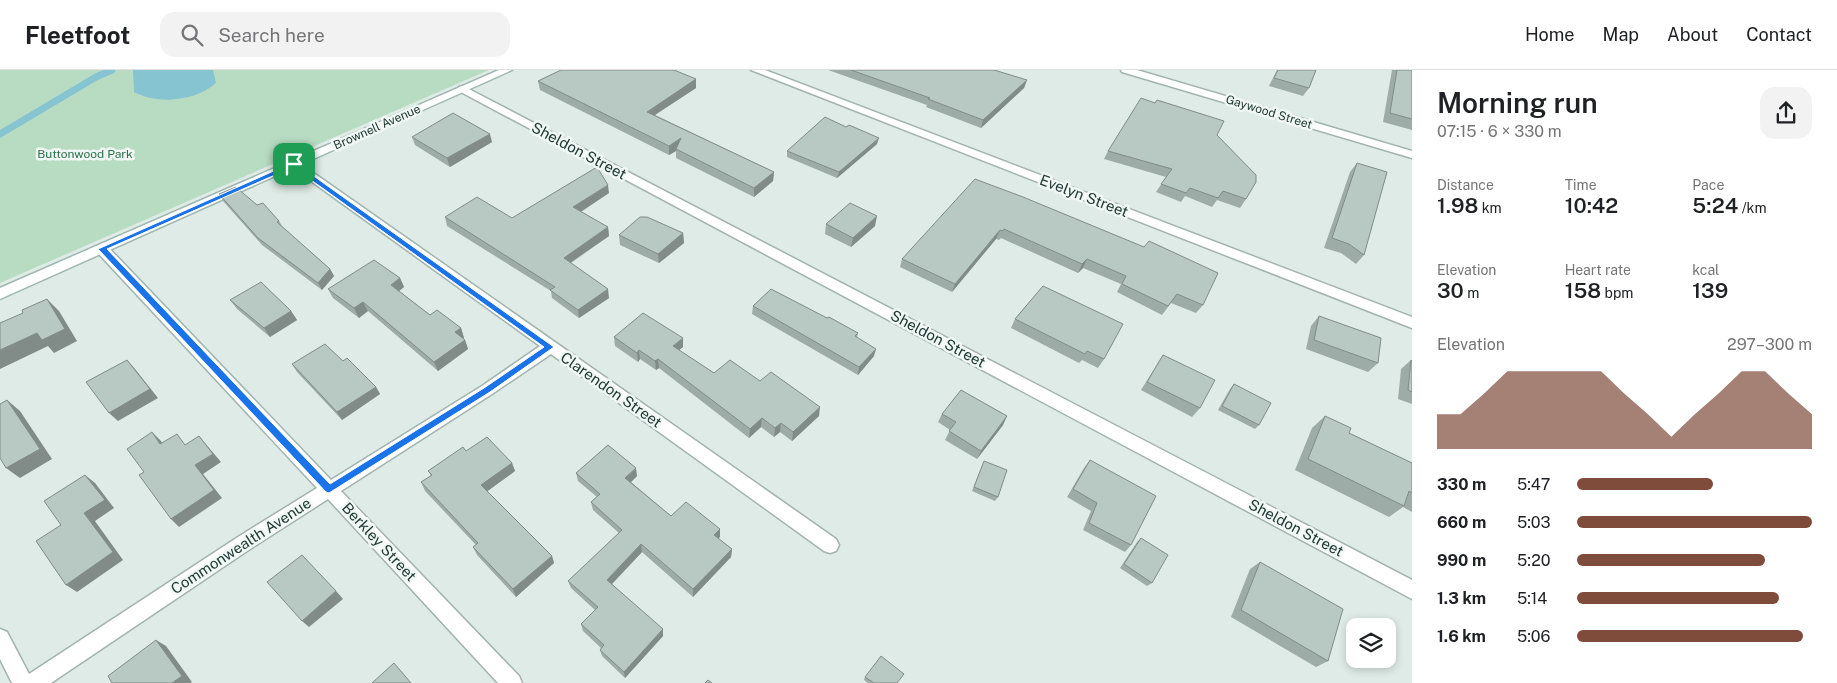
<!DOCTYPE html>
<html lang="en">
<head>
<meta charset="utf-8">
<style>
  :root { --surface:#fff; --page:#f2f2f2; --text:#202124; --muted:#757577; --line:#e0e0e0; --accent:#7f4b3a }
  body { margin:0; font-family:"Public Sans",sans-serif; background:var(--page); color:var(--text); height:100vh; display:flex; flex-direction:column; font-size:19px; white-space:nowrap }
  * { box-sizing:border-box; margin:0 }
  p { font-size:16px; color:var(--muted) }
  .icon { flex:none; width:28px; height:28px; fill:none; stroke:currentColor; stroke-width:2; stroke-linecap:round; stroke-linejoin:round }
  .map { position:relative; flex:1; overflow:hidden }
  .panel { display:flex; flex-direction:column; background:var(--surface); width:425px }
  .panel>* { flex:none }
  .tools { position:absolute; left:1346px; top:548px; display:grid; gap:10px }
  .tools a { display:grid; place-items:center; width:50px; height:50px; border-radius:10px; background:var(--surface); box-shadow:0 2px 8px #0003; font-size:25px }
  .pin { position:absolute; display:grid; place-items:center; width:42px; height:42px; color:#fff; margin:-21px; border-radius:10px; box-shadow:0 2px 8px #0006 }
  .round { display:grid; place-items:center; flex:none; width:52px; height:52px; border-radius:15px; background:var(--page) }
  .headline { display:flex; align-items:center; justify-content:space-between; height:85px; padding:0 25px }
  h1 { font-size:28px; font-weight:600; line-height:38px }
  .figures { display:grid; grid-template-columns:repeat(3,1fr); gap:8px; height:85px; padding:5px 25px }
  .figures div { display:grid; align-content:center }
  .figures b { font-size:21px; font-weight:600 }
  .figures small { font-size:14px; font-weight:400 }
  .figures p { font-size:14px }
  .chart { height:140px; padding:10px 25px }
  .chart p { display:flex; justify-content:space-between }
  .chart svg { width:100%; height:90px; margin-top:5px; fill:var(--accent); opacity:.7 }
  ul { padding:0 25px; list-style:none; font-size:16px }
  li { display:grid; grid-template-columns:80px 60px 1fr; align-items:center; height:38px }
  li i { height:12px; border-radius:6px; background:var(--accent) }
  header { display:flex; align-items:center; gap:30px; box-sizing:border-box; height:70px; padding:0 25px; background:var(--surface); border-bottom:1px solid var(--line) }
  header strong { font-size:24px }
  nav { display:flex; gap:28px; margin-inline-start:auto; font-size:18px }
  .search { width:350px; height:45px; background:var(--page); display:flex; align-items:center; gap:12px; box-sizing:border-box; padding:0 18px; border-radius:15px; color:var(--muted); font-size:19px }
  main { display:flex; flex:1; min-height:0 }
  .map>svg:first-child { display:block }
  .green { fill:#b8dcc2 }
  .water { fill:#86c4d1 }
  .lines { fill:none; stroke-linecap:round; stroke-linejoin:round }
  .stream { stroke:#86c4d1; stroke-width:7 }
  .minor-casing { stroke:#a2b3ad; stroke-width:3 }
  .secondary-casing { stroke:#9eb7ae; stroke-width:3 }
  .minor { fill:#fff; fill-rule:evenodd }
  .secondary { fill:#fff; fill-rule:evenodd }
  .wall { fill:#9eaca7 }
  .shaded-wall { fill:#818c88 }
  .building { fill:#b8c8c2; stroke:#818c88 }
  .route { fill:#1a73e8; stroke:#fff; fill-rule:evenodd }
  .labels { text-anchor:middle; stroke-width:5; stroke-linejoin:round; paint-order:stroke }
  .far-street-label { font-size:12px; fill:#203b34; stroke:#f0f7f4 }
  .far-park-label { font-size:12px; fill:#2a7247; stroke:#f0f7f4 }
  .street-label { font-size:15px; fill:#203b34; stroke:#f0f7f4 }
</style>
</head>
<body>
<header>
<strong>Fleetfoot</strong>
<div class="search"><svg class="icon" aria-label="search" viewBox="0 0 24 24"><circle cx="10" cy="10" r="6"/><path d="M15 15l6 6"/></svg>Search here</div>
<nav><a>Home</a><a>Map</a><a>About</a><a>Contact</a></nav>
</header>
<main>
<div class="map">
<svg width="1412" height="613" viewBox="0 0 1412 613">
  <rect width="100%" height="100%" fill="#dfebe6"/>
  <polygon class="green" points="0,0 489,0 0,213"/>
  <path class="water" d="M 133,0 L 213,0 L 216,13 C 196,31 158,35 134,22 Z"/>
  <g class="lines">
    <polyline class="stream" points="0,64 96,7 112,0"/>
    <g class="minor-casing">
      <g id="minor">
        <polygon points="751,0 765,0 1412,247 1412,258"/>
        <polygon points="1121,0 1137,0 1412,81 1412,88 1122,2"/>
        <polygon points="463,16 1412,510 1412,529 459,21 458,19 459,17"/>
        <polygon points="294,91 298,92 836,469 839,475 836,481 830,483 824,481 551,284 492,324 341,421 519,606 522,613 498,613 328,429 250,479 51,613 12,613 0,589 0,559 7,562 29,604 238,467 317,418 97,182 96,179 97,176 107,176 331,410 482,316 540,276 290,96 288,94 290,92"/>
      </g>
    </g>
    <g class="secondary-casing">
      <polygon id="secondary" points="499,0 512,0 0,229 0,218"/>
    </g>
    <use href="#minor" class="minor"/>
    <use href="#secondary" class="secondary"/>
  </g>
  <g class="wall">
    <polygon points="828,0 994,0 1027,10 1024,18 981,58 926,37 927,35"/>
    <polygon points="1277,0 1316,0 1309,18 1303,26 1269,16"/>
    <polygon points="1392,0 1412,0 1412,60 1383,52"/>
    <polygon points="696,9 696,18 655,45 774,102 773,111 754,127 676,88 676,81 669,85 540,20 538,11"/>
    <polygon points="1217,65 1246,129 1240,138 1217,130 1212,137 1185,126 1181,132 1156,122 1166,107 1104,89 1108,81"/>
    <polygon points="412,67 492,72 450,97 415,75"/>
    <polygon points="877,74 837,108 787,87 787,81"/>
    <polygon points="1357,93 1364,185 1356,194 1341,183 1324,178 1350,102"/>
    <polygon points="609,123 581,142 608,157 609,166 571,193 609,228 579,248 552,228 551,221 447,156 445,147 512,148"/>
    <polygon points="219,124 257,135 279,151 283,158 330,199 334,206 322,220 262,175 223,131"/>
    <polygon points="1023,127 1203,235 1196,243 1171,233 1162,245 1117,222 1121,214 1083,198 1078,203 1001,168 999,170 996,169 952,222 900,197 902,189"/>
    <polygon points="826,154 875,156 851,177 825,164"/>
    <polygon points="683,163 684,173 659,193 620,175 619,165"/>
    <polygon points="400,208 404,217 399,221 430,245 461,258 464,268 463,268 465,270 468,279 438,301 368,241 359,248 333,228 328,219"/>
    <polygon points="1043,216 1104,289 1098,298 1082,290 1079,293 1011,258 1015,249"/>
    <polygon points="230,230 291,241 297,250 270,267 237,239"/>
    <polygon points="753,236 827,248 858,263 857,268 874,286 858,305 752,244"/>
    <polygon points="1319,246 1378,293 1368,302 1306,279 1311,256"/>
    <polygon points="614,267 683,277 679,280 714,303 760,311 819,346 792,371 780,362 774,367 761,357 749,368 659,298 656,300 640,289 638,292 615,276"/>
    <polygon points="1163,285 1200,338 1192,347 1141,320"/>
    <polygon points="1411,290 1412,291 1412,334 1398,329 1401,299"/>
    <polygon points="343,291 376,317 380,324 342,350 297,302 292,294"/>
    <polygon points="1234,314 1259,355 1255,359 1218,340 1230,319"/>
    <polygon points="942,344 1007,346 1003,355 977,389 945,370 950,360 938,352"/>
    <polygon points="1325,346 1349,363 1412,393 1412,442 1403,437 1389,447 1295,400 1312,358"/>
    <polygon points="466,381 512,393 515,401 487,421 552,486 554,493 516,527 477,485 473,477 476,475 425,421 421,412 431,406 428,401"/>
    <polygon points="1090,390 1131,475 1125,482 1083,460 1091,441 1067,427 1084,398"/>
    <polygon points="984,391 998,427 995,431 972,421"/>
    <polygon points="576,403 637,406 631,412 671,446 720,467 718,468 732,479 731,487 693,527 642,482 612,514 663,566 625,608 602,586 600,580 601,578 583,561 581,554 595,540 571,518 568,511 619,463 593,440 591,432 597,427 578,411"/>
    <polygon points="1141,468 1152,513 1147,516 1120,498 1137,472"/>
    <polygon points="1260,492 1328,591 1316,597 1231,547 1250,499"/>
    <polygon points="865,607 897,613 868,613 864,610"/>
  </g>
  <g class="shaded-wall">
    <polygon points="696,9 696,18 647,50 647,42"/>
    <polygon points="1027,10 1024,18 981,58 983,50"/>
    <polygon points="490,64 492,72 450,97 447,88"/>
    <polygon points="681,68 676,81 669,85 669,76"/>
    <polygon points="879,68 877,74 837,108 839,102"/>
    <polygon points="774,102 773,111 754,127 754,118"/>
    <polygon points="608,115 609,123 574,146 573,137"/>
    <polygon points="877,146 875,156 851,177 853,168"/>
    <polygon points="608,157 609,166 565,196 564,188"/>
    <polygon points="1000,160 996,169 952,222 955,214"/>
    <polygon points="683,163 684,173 659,193 658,184"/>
    <polygon points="1087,189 1083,198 1078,203 1082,194"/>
    <polygon points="330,199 334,206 322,220 318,213"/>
    <polygon points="400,208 404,217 395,224 391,215"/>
    <polygon points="608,219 609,228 579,248 578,240"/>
    <polygon points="47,229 59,241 77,271 54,283 48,276 0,299 0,280 37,263"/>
    <polygon points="363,232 368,241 359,248 354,238"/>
    <polygon points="291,241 297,250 270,267 264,258"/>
    <polygon points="461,258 464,268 459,271 455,262"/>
    <polygon points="683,268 683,277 673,285 673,276"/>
    <polygon points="465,270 468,279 438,301 434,292"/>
    <polygon points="876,279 874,286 858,305 859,297"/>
    <polygon points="639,280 640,289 638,292 637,283"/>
    <polygon points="658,289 659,298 656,300 655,291"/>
    <polygon points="127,290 135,299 158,328 118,351 109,343"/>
    <polygon points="376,317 380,324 342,350 337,342"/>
    <polygon points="7,330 20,341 52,389 20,408 6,398"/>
    <polygon points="820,337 819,346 792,371 793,362"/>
    <polygon points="1007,346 1003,355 977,389 981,381"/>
    <polygon points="762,348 761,357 749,368 750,359"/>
    <polygon points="781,353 780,362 774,367 775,358"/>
    <polygon points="152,362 161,371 168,383 160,374"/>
    <polygon points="199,366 221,392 203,404 222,428 179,457 171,449"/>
    <polygon points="512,393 515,401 485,423 481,415"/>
    <polygon points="636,398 637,406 627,416 625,408"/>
    <polygon points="85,405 95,413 114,438 95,451 123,490 77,522 66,515 84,443"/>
    <polygon points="720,459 720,467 714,472 714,465"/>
    <polygon points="641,474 642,482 609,517 607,510"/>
    <polygon points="732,479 731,487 693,527 693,519"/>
    <polygon points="552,486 554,493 516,527 513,519"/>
    <polygon points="336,521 343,529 309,557 302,551"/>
    <polygon points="663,559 663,566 625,608 624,602"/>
    <polygon points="156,570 166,576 192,612 190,613 172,613"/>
  </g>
  <g class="building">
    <polygon points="561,0 674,0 696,9 647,42 774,102 754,118 676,79 681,68 669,76 538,11"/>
    <polygon points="851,0 994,0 1027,10 983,50 928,29 930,28"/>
    <polygon points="1278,0 1316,0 1309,18 1274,8"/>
    <polygon points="1397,0 1412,0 1412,49 1390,43"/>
    <polygon points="1141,28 1155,33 1157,30 1224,51 1217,65 1256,105 1256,112 1246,129 1223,121 1218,128 1190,118 1186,123 1161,114 1172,99 1108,81"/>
    <polygon points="453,43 490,64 447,88 412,67"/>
    <polygon points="825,47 846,57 849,55 879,68 839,102 787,81"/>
    <polygon points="1357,93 1387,102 1364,185 1349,174 1332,168"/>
    <polygon points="597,97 608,115 573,137 608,157 564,188 608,219 578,240 550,220 555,217 445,147 477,127 512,148"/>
    <polygon points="975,109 1023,127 1144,177 1149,171 1218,203 1203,235 1177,224 1168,236 1122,214 1126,206 1087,189 1082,194 1004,159 1003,161 1000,160 955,214 902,189"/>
    <polygon points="236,117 257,135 263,133 279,151 277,152 330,199 318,213 258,168 219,124"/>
    <polygon points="850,133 877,146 853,168 826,154"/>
    <polygon points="640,147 647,147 683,163 658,184 619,165"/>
    <polygon points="374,190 400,208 391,215 430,245 437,240 461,258 455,262 465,270 434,292 363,232 354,238 328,219"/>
    <polygon points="261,212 291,241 264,258 230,230"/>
    <polygon points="1043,216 1123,254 1104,289 1087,281 1085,284 1015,249"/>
    <polygon points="771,219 827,248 829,247 858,263 855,266 876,279 859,297 753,236"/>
    <polygon points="47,229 65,259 42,270 37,263 0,280 0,253 23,243 22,240"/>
    <polygon points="643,243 683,268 673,276 714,303 730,290 760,311 771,302 820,337 793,362 781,353 775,358 762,348 750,359 658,289 655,291 639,280 637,283 614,267"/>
    <polygon points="1319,246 1381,268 1378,293 1314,270"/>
    <polygon points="325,274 343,291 347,288 376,317 337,342 292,294"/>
    <polygon points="1163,285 1215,310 1200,338 1147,312"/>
    <polygon points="127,290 150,319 109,343 86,312"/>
    <polygon points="1411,290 1412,291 1412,322 1408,320"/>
    <polygon points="1234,314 1271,333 1259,355 1222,336"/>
    <polygon points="961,320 1007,346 981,381 949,361 956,352 942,344"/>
    <polygon points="7,330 40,379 6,398 0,388 0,334"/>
    <polygon points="1325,346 1351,358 1349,363 1412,393 1412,423 1409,421 1404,436 1308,389"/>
    <polygon points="152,362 160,374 177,364 185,375 199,366 213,384 195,395 214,420 171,449 139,405 144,402 127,379"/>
    <polygon points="487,367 512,393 481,415 552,486 513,519 473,477 478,473 421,412 432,405 428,401 463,377 466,381"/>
    <polygon points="608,375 636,398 625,408 671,446 686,432 720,459 714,465 732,479 693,519 641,474 607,510 663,559 624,602 600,580 604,575 581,554 598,537 568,511 622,460 591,432 600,424 576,403"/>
    <polygon points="1090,390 1156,426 1131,475 1089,453 1097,433 1073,419"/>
    <polygon points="984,391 1007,400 998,427 974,417"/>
    <polygon points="85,405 105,430 84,443 113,482 66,515 36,471 61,455 44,431"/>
    <polygon points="1141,468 1168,485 1152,513 1124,494"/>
    <polygon points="302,485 336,521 302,551 267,512"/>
    <polygon points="1260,492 1343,539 1328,591 1241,540"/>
    <polygon points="156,570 182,606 172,613 112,613 108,606"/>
    <polygon points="881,586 904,604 897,613 874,613 865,607"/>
    <polygon points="394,593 411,613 372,613"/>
    <polygon points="708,610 712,613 705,613"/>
  </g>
  <path class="route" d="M 294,92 L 554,277 L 490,322 L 329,423 L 326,422 L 98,179 ZM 293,97 L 544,277 L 484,318 L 330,414 L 107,179 Z"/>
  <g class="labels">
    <g class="far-street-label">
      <text transform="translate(1269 42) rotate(17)" y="4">Gaywood Street</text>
      <text transform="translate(377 57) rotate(-24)" y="4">Brownell Avenue</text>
    </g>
    <g class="far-park-label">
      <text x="85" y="88">Buttonwood Park</text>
    </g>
    <g class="street-label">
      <text transform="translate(579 81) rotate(28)" y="5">Sheldon Street</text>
      <text transform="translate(1084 126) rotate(21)" y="5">Evelyn Street</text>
      <text transform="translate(938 269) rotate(28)" y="5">Sheldon Street</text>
      <text transform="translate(611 320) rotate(35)" y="5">Clarendon Street</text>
      <text transform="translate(1296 458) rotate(28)" y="5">Sheldon Street</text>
      <text transform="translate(379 472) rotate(47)" y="5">Berkley Street</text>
      <text transform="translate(241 476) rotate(-33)" y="5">Commonwealth Avenue</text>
    </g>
  </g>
</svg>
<div class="tools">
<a><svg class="icon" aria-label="layers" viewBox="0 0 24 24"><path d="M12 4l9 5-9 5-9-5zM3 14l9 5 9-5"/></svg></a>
</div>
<div class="pin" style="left:294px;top:94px;background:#1e9e55"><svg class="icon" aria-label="arrive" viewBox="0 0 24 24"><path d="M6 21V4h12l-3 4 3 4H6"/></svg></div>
</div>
<section class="panel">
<div class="headline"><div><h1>Morning run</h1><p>07:15 · 6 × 330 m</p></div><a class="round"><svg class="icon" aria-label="share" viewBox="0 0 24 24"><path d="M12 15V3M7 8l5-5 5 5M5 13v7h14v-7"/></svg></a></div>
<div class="figures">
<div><p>Distance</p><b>1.98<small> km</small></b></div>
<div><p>Time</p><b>10:42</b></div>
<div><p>Pace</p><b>5:24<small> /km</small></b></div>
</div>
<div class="figures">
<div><p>Elevation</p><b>30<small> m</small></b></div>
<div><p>Heart rate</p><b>158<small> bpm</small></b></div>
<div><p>kcal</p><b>139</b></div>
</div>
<div class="chart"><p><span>Elevation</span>297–300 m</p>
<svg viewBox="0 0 160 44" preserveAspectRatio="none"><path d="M0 44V27L10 27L20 17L30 6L40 6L50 6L60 6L70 6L80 17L90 27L100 38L110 27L120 17L130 6L140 6L150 17L160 27V44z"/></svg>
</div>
<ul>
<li><b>330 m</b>5:47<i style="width:58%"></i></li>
<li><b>660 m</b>5:03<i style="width:100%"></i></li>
<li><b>990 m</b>5:20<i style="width:80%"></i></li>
<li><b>1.3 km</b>5:14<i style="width:86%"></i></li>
<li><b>1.6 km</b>5:06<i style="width:96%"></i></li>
</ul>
</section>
</main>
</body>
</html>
